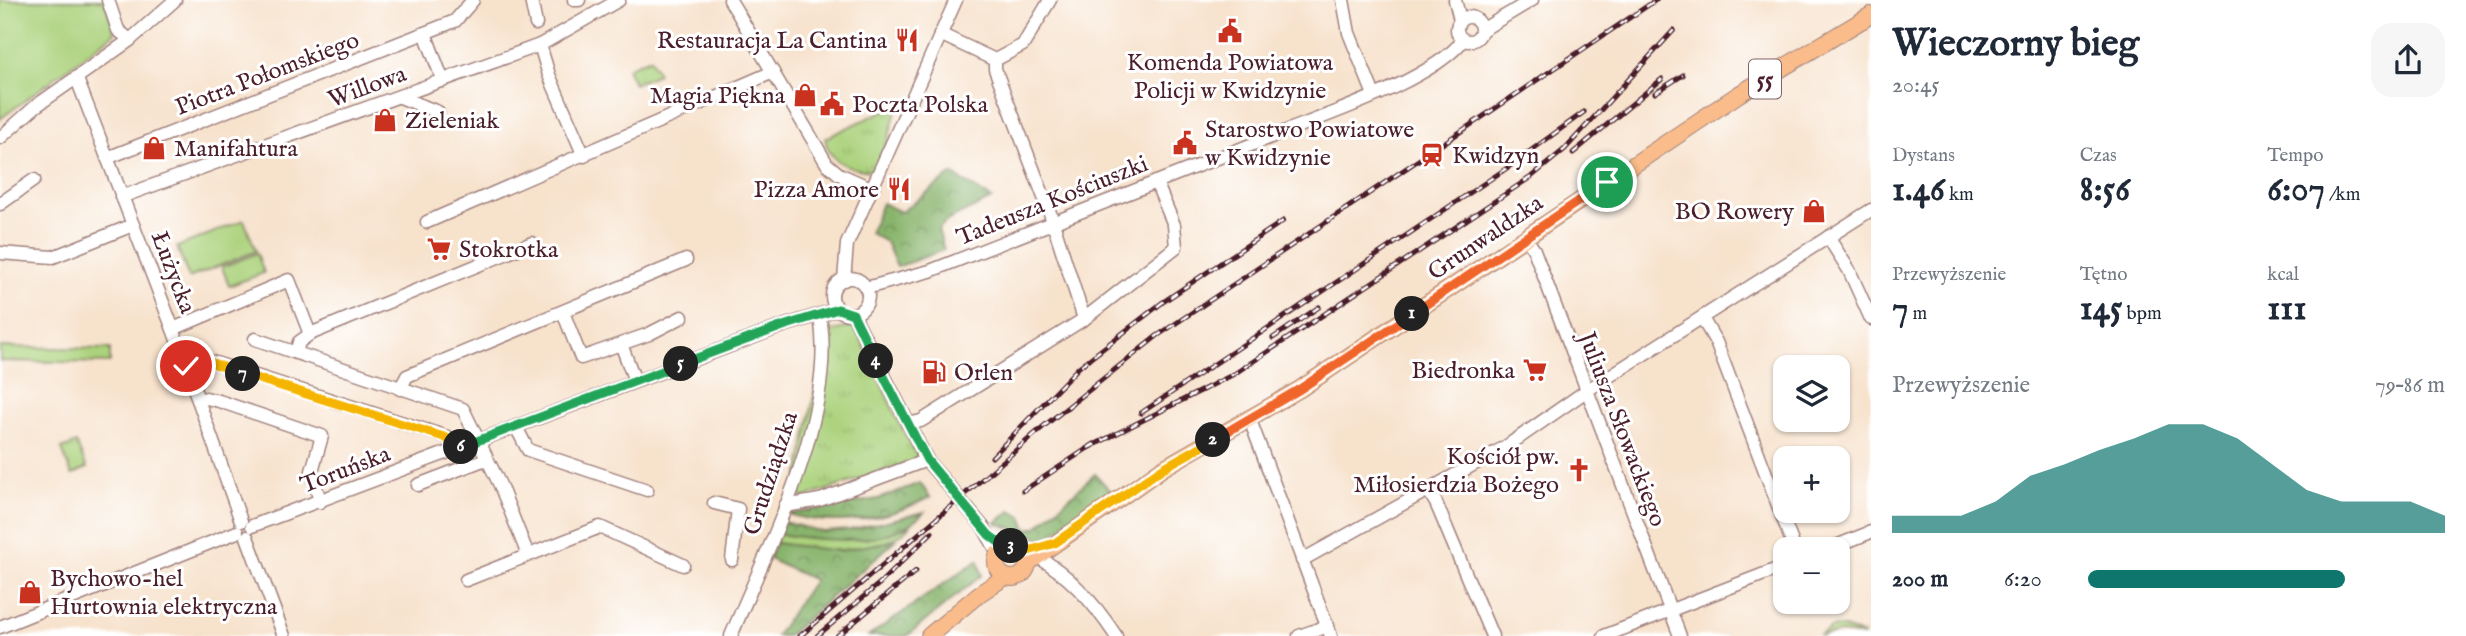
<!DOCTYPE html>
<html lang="pl">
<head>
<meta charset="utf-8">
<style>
  :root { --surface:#fff; --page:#f6f6f7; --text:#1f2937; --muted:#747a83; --accent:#0f766e }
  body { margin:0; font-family:"IM FELL English",serif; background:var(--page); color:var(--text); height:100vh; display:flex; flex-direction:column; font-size:26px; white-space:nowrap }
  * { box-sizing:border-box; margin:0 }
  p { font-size:23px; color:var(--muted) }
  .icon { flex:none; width:38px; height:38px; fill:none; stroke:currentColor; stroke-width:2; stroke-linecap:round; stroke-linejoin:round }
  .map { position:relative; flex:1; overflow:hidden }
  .panel { display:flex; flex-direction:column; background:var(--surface); width:595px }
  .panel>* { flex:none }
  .buttons { position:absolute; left:1773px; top:355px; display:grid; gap:14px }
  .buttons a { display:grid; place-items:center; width:77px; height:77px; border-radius:14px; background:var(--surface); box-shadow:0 2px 5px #0004; font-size:35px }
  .pin { position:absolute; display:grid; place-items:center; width:60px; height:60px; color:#fff; margin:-30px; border:4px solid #fff; border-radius:50%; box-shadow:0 2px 7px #0007 }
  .km { position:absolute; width:35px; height:35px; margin:-18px; border-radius:50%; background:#222; color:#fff; font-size:19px; line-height:35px; text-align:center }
  .round { display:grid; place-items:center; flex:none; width:74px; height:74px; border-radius:21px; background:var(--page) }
  .overview { display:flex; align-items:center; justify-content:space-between; height:119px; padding:0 21px }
  h1 { font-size:38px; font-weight:700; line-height:52px }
  .figures { display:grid; grid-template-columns:repeat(3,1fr); gap:10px; height:119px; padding:7px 21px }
  .figures div { display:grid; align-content:center }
  .figures b { font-size:35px; font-weight:700 }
  .figures small { font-size:19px; font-weight:400 }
  .figures p { font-size:19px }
  .chart { height:196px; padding:14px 21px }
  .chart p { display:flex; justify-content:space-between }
  .chart svg { width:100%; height:126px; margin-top:7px; fill:var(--accent); opacity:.7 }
  ul { padding:0 21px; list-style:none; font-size:23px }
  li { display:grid; grid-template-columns:112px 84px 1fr; align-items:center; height:52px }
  li i { height:18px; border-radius:9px; background:var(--accent) }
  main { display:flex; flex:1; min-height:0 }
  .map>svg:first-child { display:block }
  .green { fill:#abd27c; stroke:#7a7854; stroke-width:2 }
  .forest { fill:url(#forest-crowns); stroke:#696a4c; stroke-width:2 }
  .park { fill:url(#park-tufts); stroke:#7a7854; stroke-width:2 }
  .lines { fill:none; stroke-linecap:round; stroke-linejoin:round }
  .minor-casing { stroke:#a0807c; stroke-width:15 }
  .major-casing { stroke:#a0807c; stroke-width:18 }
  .minor { stroke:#fff; stroke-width:12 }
  .major { stroke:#f9bc8a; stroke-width:16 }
  .rail-casing { stroke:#4a1f2b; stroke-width:5 }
  .rail { stroke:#fff; stroke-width:2.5; stroke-dasharray:8; stroke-linecap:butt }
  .minor-bridge-casing { stroke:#a0807c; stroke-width:15; stroke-linecap:butt }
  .minor-bridge { stroke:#fff; stroke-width:12 }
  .split-1-casing { stroke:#fff; stroke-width:14 }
  .split-2-casing { stroke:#fff; stroke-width:14 }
  .split-3-casing { stroke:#fff; stroke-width:14 }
  .split-4-casing { stroke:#fff; stroke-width:14 }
  .split-5-casing { stroke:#fff; stroke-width:14 }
  .split-6-casing { stroke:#fff; stroke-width:14 }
  .split-7-casing { stroke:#fff; stroke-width:14 }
  .split-8-casing { stroke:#fff; stroke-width:14 }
  .split-1 { stroke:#f0652b; stroke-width:9 }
  .split-2 { stroke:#f0652b; stroke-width:9 }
  .split-3 { stroke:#f5b400; stroke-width:9 }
  .split-4 { stroke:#22a559; stroke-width:9 }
  .split-5 { stroke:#22a559; stroke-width:9 }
  .split-6 { stroke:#22a559; stroke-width:9 }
  .split-7 { stroke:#f5b400; stroke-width:9 }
  .split-8 { stroke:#f5b400; stroke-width:9 }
  .labels { text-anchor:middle; stroke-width:6; stroke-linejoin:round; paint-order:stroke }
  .shield { fill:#fff; stroke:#80626b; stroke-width:2 }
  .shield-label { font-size:23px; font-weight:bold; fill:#4a1f2b }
  .poi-label { font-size:24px; fill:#4a1f2b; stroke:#fff; text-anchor:start }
  .street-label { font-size:24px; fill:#4a1f2b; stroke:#fff }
</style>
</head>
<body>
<main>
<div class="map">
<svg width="1871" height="636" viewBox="0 0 1871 636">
  <defs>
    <pattern id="forest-crowns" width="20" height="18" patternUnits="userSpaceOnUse" patternTransform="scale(1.75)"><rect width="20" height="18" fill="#88b46c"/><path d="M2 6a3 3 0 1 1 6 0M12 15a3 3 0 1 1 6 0" fill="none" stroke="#719259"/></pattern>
    <pattern id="park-tufts" width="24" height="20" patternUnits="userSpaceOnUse" patternTransform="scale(1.75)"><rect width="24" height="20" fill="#abd27c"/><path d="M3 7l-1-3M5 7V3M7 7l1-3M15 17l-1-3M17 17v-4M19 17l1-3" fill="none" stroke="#95b46b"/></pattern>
  </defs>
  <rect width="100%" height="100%" fill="#fff"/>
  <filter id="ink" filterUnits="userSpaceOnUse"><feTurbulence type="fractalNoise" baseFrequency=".0143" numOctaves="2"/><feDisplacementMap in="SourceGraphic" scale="14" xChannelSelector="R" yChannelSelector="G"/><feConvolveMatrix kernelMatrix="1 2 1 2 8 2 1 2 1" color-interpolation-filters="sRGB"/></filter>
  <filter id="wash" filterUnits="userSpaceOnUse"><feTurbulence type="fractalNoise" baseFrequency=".00686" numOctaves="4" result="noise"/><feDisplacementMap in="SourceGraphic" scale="28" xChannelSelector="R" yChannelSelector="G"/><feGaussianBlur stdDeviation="1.57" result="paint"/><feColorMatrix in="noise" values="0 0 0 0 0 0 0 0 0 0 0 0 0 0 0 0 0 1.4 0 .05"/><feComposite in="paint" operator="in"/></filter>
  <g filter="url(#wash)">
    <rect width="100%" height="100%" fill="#f7e2cc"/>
    <g class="green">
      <polygon points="0,0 104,0 115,33 0,119"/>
      <polygon points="244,220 256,251 189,278 177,247"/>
      <polygon points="257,253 264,273 229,286 222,267"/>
      <polygon points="0,347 110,349 110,363 0,361"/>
      <path d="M 911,526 C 874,561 822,549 775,543 L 779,534 C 825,541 866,538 911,526 Z"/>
      <polygon points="1842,627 1864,636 1842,633 1819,636 1831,628"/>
    </g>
    <g class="forest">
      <polygon points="952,174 992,199 948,220 938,229 944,250 897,267 886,242 870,233 882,203 901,212"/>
      <polygon points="1095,474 1111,491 1107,499 1044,539 996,523 1011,511 1022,516 1027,529 1037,527"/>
      <path d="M 920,483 L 930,497 C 885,520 836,528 787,514 L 878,499 Z"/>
      <path d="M 924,512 C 891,549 824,541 779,534 L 783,522 L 823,532 L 850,530 Z"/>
      <polygon points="896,540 787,636 776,636 814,580 769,559 775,543 838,551"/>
      <polygon points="978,560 982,575 907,636 869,636"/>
    </g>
    <g class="park">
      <polygon points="650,58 658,74 634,84 627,68"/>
      <path d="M 898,104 L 888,140 L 874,171 C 851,170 828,163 825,138 Z"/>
      <polygon points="851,327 856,328 901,427 919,459 803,498 796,490 826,332"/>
      <polygon points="76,443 87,468 72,475 62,449"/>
    </g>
  </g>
  <g filter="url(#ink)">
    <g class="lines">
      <g class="minor-casing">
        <g id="minor">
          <polyline points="108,0 118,30 130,40"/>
          <polyline points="531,0 536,24"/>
          <polyline points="574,0 579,0"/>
          <polyline points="730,0 827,164 839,174 873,189"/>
          <polyline points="1343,0 1349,33 1374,95"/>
          <polyline points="1455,0 1460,20"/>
          <circle cx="1469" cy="29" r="12"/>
          <polyline points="1482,30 1532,0"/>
          <polyline points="425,33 443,81"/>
          <polyline points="940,34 995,60"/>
          <polyline points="540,45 549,75 584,156"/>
          <polyline points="995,60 995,69 1050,213 1084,319"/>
          <polyline points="995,60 1023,45 1050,0"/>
          <polyline points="77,79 173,329 241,521"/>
          <polyline points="400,97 438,112"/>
          <polyline points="0,138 36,106 130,40 175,0"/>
          <polyline points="107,158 455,21 473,0"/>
          <polyline points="121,197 540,45 619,0"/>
          <polyline points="0,204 34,180"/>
          <polyline points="427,222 773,72"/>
          <polyline points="1828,237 1849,270 1871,319"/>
          <polyline points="1526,238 1534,250 1680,636"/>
          <polyline points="0,253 53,257 133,225"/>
          <circle cx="850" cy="296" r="18"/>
          <polyline points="844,280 847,244 956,0"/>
          <path d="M 866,288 L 930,271 C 1044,226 1157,182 1271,137 C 1320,117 1432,81 1463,40"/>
          <polyline points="563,312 581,358 649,334 682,317"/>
          <polyline points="853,314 927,460"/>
          <polyline points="1702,318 1716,342 1795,550"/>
          <polyline points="173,329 289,280 310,334"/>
          <polyline points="255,339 463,409 500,485 528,555"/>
          <polyline points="621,344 635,381"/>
          <polyline points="296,353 299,342 310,334 532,243"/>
          <polyline points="182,357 190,355 447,437 454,449"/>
          <polyline points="400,389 407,376 686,260"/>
          <polyline points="198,400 206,398 219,401 322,436 312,471 320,502"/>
          <polyline points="1250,420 1331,636"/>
          <polyline points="908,424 921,421 1084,319 1176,247 1174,225 1156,182"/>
          <polyline points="516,427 528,450 647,490"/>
          <polyline points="922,455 947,484"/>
          <polyline points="418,485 486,459"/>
          <polyline points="1428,490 1436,503 1492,636"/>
          <polyline points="714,503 738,509 732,560"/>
          <polyline points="785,506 820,500 927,460"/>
          <polyline points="252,526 783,326 838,309"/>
          <polyline points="984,528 998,553"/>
          <polyline points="247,537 284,636"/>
          <polyline points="1826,550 1871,532"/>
          <path d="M 1038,557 C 1071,576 1095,604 1116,636"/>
          <polyline points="1302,560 1507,446 1586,391 1871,210"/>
          <polyline points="466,580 600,527 683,565"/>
          <polyline points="0,627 237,532"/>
          <path d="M 731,636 C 768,547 837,414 820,317"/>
          <polyline points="1299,636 1328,626"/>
          <polyline points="1604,636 1785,566"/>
        </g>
      </g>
      <g class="major-casing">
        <g id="major">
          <circle cx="1012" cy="562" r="16"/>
          <polyline points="1028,563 1163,468 1300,389 1739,94 1871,15"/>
          <polyline points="929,636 979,594 1005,577"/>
        </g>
      </g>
      <use href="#minor" class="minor"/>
      <use href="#major" class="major"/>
      <g class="rail-casing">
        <g id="rail">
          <polyline points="1655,93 1683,75"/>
          <polyline points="1573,153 1662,79"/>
          <polyline points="1273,338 1319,307"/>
          <polyline points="1141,413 1507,168 1584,112"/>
          <polyline points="1088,448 1234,374 1531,177 1565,149 1674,30"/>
          <polyline points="992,457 1079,367 1163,302 1283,221"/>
          <polyline points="1023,491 1094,444"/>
          <polyline points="800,636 1044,426 1157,336 1656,0"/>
          <polyline points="817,636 880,583 932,532"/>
          <polyline points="837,636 916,571"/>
        </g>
      </g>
      <use href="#rail" class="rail"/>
      <g class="minor-bridge-casing">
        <polyline id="minor-bridge" points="947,484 984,528"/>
      </g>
      <use href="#minor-bridge" class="minor-bridge"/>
    </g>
  </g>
  <g class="lines" filter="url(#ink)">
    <g class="split-1-casing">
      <polyline id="split-1" points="1412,314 1607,182"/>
    </g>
    <g class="split-2-casing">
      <polyline id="split-2" points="1213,440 1300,389 1412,314"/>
    </g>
    <g class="split-3-casing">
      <polyline id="split-3" points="1011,546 1025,552 1055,543 1163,468 1213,440"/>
    </g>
    <g class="split-4-casing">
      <polyline id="split-4" points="876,361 927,460 989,535 1005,547 1011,546"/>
    </g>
    <g class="split-5-casing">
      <polyline id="split-5" points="681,364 783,326 838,309 853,314 876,361"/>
    </g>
    <g class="split-6-casing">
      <polyline id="split-6" points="461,447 681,364"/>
    </g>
    <g class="split-7-casing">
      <polyline id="split-7" points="243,374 447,438 454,449 461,447"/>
    </g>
    <g class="split-8-casing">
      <polyline id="split-8" points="186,366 182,357 190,355 243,374"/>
    </g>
    <use href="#split-1" class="split-1"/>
    <use href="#split-2" class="split-2"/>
    <use href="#split-3" class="split-3"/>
    <use href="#split-4" class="split-4"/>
    <use href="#split-5" class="split-5"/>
    <use href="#split-6" class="split-6"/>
    <use href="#split-7" class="split-7"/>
    <use href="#split-8" class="split-8"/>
  </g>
  <defs>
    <g id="civic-bare" transform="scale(1.89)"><path d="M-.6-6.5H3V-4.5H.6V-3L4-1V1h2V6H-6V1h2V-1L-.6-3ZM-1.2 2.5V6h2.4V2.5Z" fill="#c8321e" stroke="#fff" stroke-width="2.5" paint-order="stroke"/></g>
    <g id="restaurant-bare" transform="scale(1.89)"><path d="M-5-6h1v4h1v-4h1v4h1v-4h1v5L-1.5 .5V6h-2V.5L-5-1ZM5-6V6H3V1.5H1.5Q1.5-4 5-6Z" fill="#c8321e" stroke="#fff" stroke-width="2.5" paint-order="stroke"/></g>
    <g id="shop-bare" transform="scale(1.89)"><path d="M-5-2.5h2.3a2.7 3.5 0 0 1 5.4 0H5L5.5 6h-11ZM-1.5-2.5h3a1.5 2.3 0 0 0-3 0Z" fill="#c8321e" stroke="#fff" stroke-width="2.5" paint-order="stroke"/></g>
    <g id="station-bare" transform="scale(1.89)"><path d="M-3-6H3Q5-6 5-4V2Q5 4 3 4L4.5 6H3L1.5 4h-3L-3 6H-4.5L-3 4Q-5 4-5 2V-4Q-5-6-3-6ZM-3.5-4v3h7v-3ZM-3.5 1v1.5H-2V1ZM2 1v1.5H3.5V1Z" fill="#c8321e" stroke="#fff" stroke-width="2.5" paint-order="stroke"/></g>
    <g id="supermarket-bare" transform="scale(1.89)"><path d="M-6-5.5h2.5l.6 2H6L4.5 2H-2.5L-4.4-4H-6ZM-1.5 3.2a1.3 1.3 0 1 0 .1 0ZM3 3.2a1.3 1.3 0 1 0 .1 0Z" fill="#c8321e" stroke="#fff" stroke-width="2.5" paint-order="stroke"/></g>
    <g id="fuel-bare" transform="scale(1.89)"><path d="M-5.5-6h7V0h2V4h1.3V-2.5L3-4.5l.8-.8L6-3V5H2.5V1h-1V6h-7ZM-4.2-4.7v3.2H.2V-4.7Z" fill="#c8321e" stroke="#fff" stroke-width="2.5" paint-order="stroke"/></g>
    <g id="church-bare" transform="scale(1.89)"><path d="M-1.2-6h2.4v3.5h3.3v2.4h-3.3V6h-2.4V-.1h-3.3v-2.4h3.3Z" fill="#c8321e" stroke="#fff" stroke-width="2.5" paint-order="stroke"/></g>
  </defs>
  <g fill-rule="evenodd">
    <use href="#civic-bare" x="1230" y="31"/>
    <use href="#restaurant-bare" x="907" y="40"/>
    <use href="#shop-bare" x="805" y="95"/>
    <use href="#civic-bare" x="832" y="104"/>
    <use href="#shop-bare" x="385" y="120"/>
    <use href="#civic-bare" x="1185" y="143"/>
    <use href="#shop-bare" x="154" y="148"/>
    <use href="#station-bare" x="1432" y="155"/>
    <use href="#restaurant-bare" x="899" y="189"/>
    <use href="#shop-bare" x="1814" y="211"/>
    <use href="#supermarket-bare" x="439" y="249"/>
    <use href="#supermarket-bare" x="1535" y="370"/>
    <use href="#fuel-bare" x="934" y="372"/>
    <use href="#church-bare" x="1579" y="470"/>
    <use href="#shop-bare" x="30" y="592"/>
  </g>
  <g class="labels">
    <rect class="shield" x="1749" y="59.5" width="32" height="39" rx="5"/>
    <g class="shield-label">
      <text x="1765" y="87">55</text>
    </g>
    <g class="poi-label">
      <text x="887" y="48" text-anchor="end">Restauracja La Cantina</text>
      <text x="1230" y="70" text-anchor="middle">Komenda Powiatowa<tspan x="1230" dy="28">Policji w Kwidzynie</tspan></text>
      <text x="785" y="103" text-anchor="end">Magia Piękna</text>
      <text x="852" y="112">Poczta Polska</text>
      <text x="405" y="128">Zieleniak</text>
      <text x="1205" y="137">Starostwo Powiatowe<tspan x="1205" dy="28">w Kwidzynie</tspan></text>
      <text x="174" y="156">Manifahtura</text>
      <text x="1452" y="163">Kwidzyn</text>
      <text x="879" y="197" text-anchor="end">Pizza Amore</text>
      <text x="1794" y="219" text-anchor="end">BO Rowery</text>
      <text x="459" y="257">Stokrotka</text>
      <text x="1515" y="378" text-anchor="end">Biedronka</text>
      <text x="954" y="380">Orlen</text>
      <text x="1559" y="464" text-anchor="end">Kościół pw.<tspan x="1559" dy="28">Miłosierdzia Bożego</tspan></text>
      <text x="50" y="586">Bychowo-hel<tspan x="50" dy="28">Hurtownia elektryczna</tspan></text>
    </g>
    <g class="street-label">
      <text transform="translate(267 73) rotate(-21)" y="8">Piotra Połomskiego</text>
      <text transform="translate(367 86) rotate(-20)" y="8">Willowa</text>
      <text transform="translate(1052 200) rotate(-22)" y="8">Tadeusza Kościuszki</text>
      <text transform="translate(1485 237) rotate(-34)" y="8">Grunwaldzka</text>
      <text transform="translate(174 272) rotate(69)" y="8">Łużycka</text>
      <text transform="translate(1623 429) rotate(69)" y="8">Juliusza Słowackiego</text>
      <text transform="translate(345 469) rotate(-21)" y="8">Toruńska</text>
      <text transform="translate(770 473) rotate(-72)" y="8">Grudziądzka</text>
    </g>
  </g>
</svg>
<div class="buttons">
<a><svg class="icon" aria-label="layers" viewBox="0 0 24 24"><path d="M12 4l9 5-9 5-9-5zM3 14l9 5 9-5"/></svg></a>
<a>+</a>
<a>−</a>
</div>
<div class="pin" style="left:1607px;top:182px;background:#1e9e55"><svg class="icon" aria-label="arrive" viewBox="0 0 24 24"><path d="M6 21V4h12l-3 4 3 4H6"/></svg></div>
<div class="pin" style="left:186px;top:366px;background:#d93025"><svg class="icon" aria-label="check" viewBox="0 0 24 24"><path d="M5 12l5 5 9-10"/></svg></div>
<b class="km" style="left:1412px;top:314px">1</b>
<b class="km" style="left:1213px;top:440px">2</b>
<b class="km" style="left:1011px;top:546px">3</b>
<b class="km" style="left:876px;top:361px">4</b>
<b class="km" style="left:681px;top:364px">5</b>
<b class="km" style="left:461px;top:447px">6</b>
<b class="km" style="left:243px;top:374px">7</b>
</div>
<section class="panel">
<div class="overview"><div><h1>Wieczorny bieg</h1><p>20:45</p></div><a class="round"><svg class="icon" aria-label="share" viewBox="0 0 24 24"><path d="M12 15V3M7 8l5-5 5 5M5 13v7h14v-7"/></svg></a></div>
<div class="figures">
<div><p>Dystans</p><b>1.46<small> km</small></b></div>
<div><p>Czas</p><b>8:56</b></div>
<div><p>Tempo</p><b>6:07<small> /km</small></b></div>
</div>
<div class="figures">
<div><p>Przewyższenie</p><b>7<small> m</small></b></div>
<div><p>Tętno</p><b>145<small> bpm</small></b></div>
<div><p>kcal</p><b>111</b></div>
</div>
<div class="chart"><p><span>Przewyższenie</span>79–86 m</p>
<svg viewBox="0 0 160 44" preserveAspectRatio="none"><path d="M0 44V38L10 38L20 38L30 33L40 24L50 20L60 15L70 11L80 6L90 6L100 11L110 20L120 29L130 33L140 33L150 33L160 38V44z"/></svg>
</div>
<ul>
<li><b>200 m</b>6:20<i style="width:72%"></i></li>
</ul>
</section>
</main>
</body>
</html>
